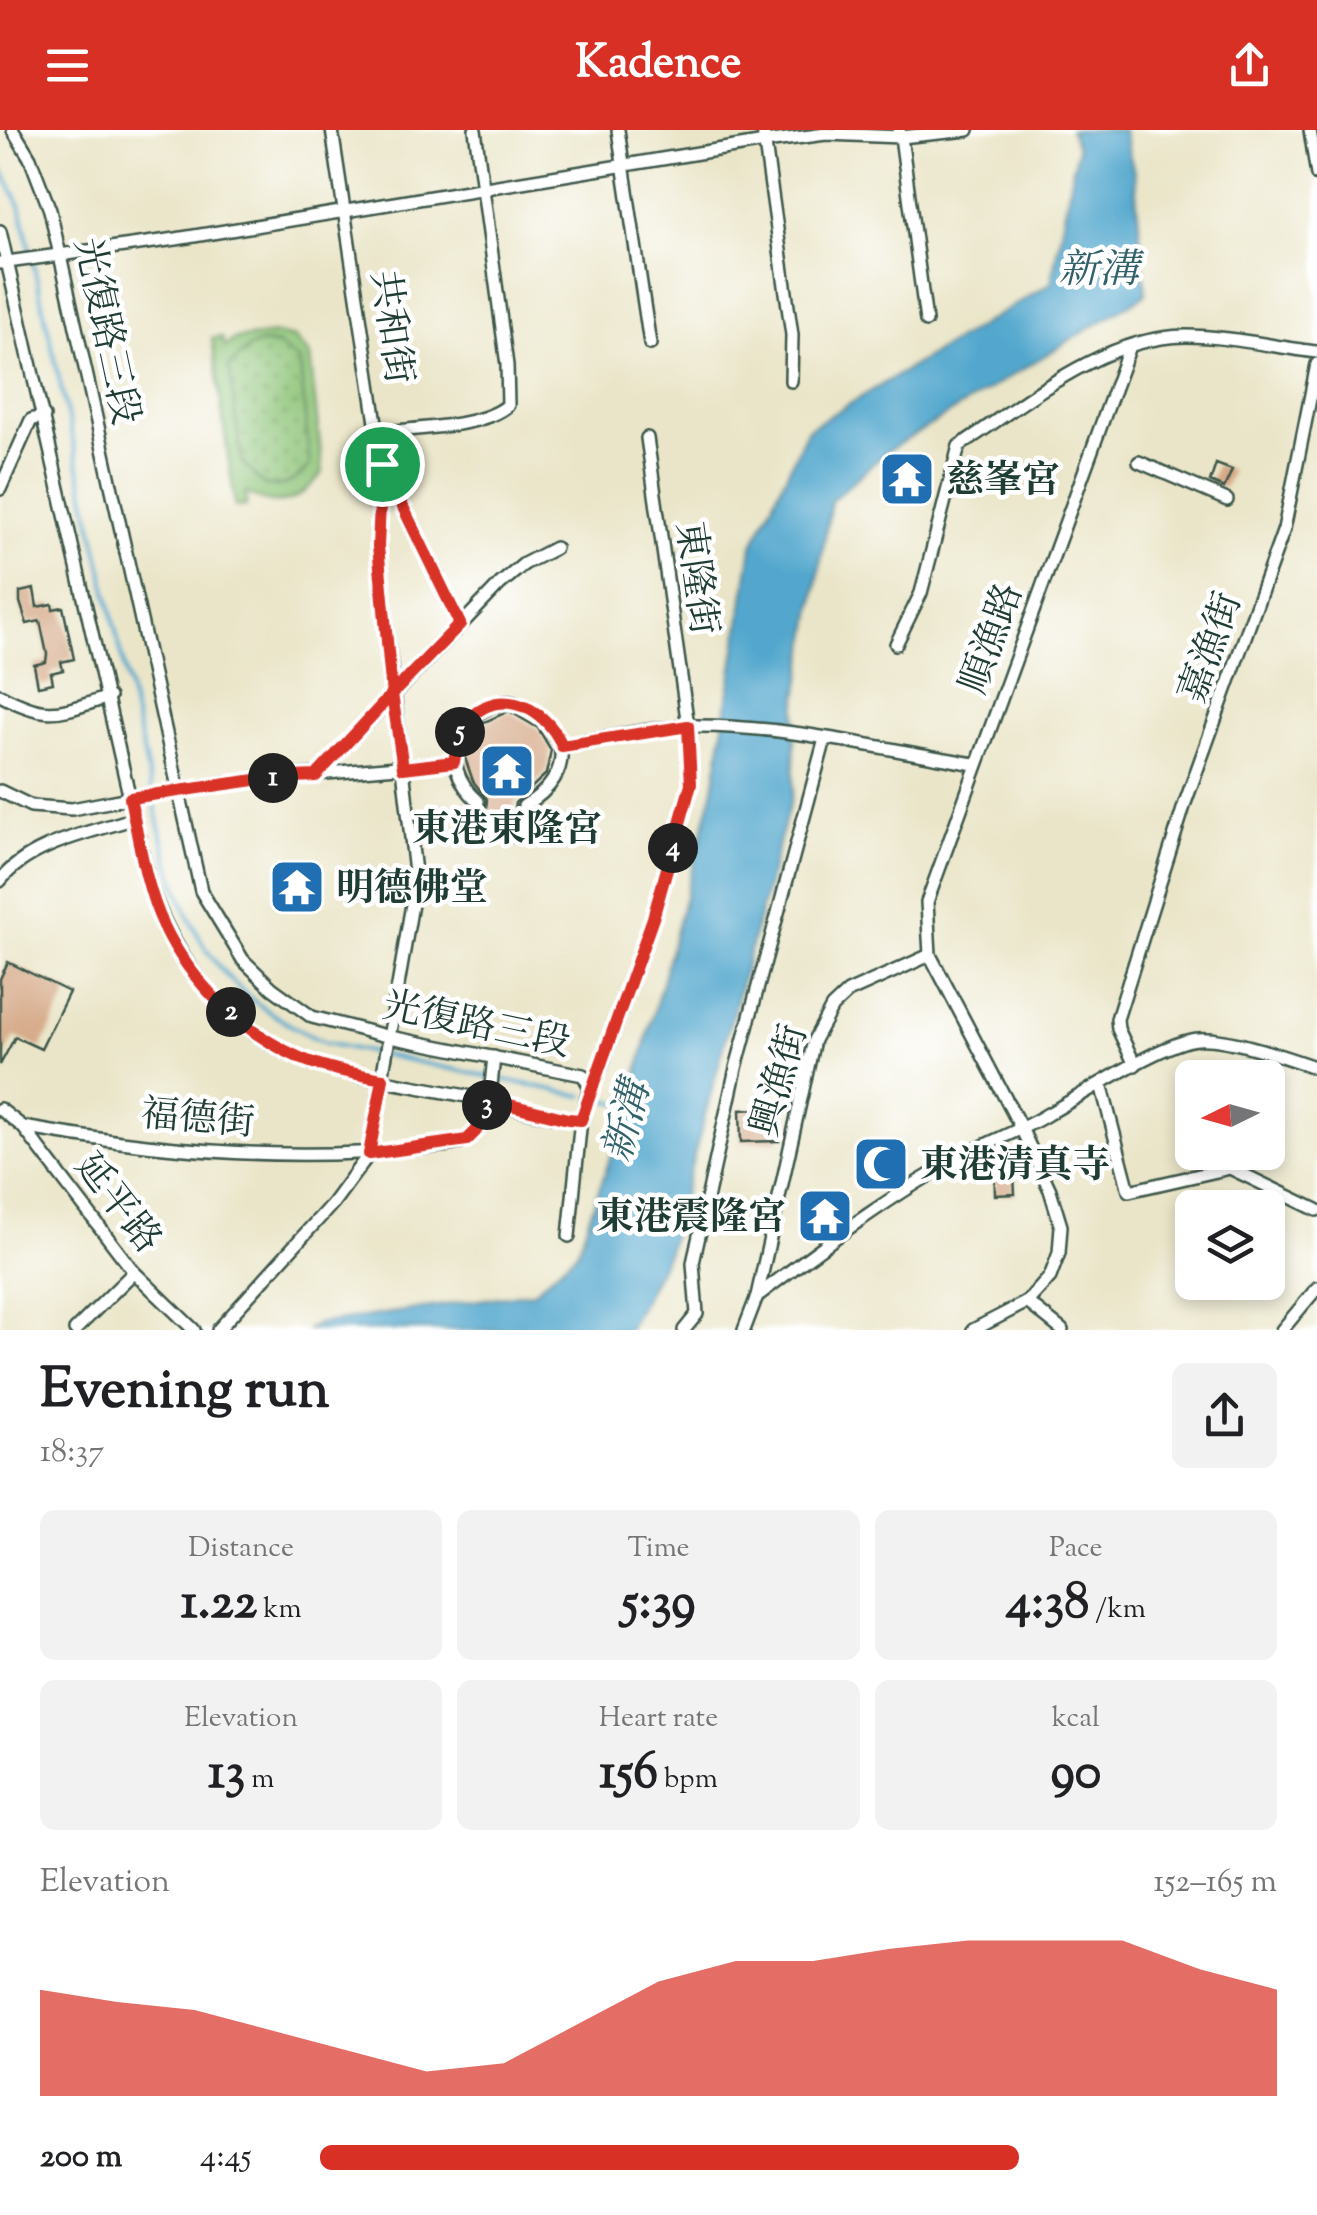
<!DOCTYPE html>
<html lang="en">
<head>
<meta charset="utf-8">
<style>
  :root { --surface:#fff; --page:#f2f2f2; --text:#202124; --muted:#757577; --accent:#d93025 }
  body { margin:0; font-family:"Sorts Mill Goudy","Noto Serif TC",serif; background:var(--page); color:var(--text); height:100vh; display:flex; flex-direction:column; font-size:38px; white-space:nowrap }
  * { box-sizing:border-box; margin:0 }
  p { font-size:32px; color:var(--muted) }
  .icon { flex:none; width:55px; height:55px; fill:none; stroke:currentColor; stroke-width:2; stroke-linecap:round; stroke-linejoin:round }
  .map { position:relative; height:1200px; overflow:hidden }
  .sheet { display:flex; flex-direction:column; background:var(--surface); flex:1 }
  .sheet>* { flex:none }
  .needle { width:65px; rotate:265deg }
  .buttons { position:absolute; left:1175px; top:930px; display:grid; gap:20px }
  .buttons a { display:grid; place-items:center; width:110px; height:110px; border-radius:15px; background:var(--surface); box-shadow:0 5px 15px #0003; font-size:50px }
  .pin { position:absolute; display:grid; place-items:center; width:85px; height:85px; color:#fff; margin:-42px; border:5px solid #fff; border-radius:50%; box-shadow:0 2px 10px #0007 }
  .km { position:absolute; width:50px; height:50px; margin:-25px; border-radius:50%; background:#222; color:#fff; font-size:28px; line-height:50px; text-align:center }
  .round { display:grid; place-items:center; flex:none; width:105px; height:105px; border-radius:15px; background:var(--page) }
  .headline { display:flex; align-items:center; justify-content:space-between; height:170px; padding:0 40px }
  h1 { font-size:55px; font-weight:800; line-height:75px }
  .metrics { display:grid; grid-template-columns:repeat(3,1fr); gap:15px; height:170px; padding:10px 40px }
  .metrics div { display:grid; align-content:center; border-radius:15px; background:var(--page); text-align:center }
  .metrics b { font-size:50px; font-weight:800 }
  .metrics small { font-size:28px; font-weight:400 }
  .metrics p { font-size:28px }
  .chart { height:280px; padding:20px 40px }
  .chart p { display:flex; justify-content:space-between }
  .chart svg { width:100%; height:180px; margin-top:10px; fill:var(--accent); opacity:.7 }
  ul { padding:0 40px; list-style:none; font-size:32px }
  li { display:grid; grid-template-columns:160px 120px 1fr; align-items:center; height:75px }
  li i { height:25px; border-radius:12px; background:var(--accent) }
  header { display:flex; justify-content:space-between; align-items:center; height:130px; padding:0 40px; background:var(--accent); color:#fff; font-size:45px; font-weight:800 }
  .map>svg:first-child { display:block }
  .green { fill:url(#green-dots); stroke:#568055; stroke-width:2.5 }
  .pitch { fill:#8cc376; stroke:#568055; stroke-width:2.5; fill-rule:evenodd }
  .water { fill:#52a7ce; stroke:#387281; stroke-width:2.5 }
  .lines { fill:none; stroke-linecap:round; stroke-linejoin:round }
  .stream { stroke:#52a7ce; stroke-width:4 }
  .building { fill:#d5a987 }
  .minor-casing { stroke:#3d564a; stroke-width:16 }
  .minor { stroke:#fff; stroke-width:11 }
  .route-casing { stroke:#fff; stroke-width:20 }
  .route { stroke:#d93025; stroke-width:12 }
  .labels { text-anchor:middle; stroke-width:9; stroke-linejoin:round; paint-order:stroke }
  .street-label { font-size:38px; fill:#1f3d34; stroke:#fff }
  .poi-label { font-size:38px; font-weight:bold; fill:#1f3d34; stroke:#fff; text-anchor:start }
  .water-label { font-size:40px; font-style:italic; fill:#31626a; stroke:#fff }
</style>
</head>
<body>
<header><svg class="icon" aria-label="menu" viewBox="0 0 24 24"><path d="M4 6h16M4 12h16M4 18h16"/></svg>Kadence<svg class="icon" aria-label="share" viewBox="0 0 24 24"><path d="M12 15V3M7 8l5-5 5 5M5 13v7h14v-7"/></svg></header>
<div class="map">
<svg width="1317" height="1200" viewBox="0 0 1317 1200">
  <defs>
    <pattern id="green-dots" width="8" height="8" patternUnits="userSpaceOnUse" patternTransform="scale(2.5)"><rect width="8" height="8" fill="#8cc376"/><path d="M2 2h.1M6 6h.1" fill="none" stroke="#72a062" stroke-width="1.8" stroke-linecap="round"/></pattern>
  </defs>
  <rect width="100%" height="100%" fill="#fff"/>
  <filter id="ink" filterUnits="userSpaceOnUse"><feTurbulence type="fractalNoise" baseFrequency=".01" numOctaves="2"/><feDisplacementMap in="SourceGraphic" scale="20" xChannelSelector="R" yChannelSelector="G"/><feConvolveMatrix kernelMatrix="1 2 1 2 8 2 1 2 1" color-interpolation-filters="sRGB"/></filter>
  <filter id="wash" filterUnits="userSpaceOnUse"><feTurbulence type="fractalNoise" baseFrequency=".0048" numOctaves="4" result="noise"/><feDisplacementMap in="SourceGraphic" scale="40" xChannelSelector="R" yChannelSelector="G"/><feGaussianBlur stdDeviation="2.25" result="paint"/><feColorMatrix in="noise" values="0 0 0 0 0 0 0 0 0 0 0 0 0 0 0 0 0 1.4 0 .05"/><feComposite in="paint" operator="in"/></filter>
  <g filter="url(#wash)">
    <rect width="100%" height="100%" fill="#eae5c8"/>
    <path class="green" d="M 262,213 L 278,215 L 300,232 L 310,335 C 296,351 286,357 265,356 L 242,333 L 229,236 L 250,217 Z"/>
    <path class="pitch" d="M 276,204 L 294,208 L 310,225 L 323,342 C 300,371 280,382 246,363 L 246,376 L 235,377 L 212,208 L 222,207 L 225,217 L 234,209 ZM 262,213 L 278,215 L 300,232 L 310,335 C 297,351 286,358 265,356 L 242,333 L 229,236 L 250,217 Z"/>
    <polygon class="water" points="1070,0 1123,0 1134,42 1146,164 886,322 831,371 796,579 793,662 668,1121 628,1200 306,1200 317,1194 533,1162 577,1122 629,975 714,658 752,417 808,299 1051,153 1077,18"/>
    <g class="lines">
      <g class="stream">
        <path d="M 0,36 L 20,75 L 164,715 C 193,820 226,866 325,913 L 583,966"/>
        <polyline points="592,967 632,976"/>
      </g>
    </g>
    <g id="blocks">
      <g class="building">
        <polygon points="1216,334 1232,340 1224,358 1210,352"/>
        <polygon points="34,459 37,477 52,474 53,479 63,477 74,529 61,532 63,540 51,543 53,553 38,556 34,535 46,532 47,524 40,491 27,494 20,472 20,462"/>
        <polygon points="509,581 538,598 551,620 546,644 515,673 511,696 485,691 487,669 473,651 464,625 472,602 482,593"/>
        <polygon points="8,832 69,862 41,919 15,907 0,935 0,849"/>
        <polygon points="778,978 779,1011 741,1012 740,980"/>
        <polygon points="994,1025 1013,1025 1015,1064 995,1065"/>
        <polygon points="820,1071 840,1090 828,1101 810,1082"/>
      </g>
    </g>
  </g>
  <g filter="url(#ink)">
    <use href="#blocks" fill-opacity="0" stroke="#3d564a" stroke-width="2.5"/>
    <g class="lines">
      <g class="minor-casing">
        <g id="minor">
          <polyline points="618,0 650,214"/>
          <polyline points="763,0 792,205 791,251"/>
          <polyline points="899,0 901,7 968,0"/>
          <polyline points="1310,0 1317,45"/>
          <path d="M 0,101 L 149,752 C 174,828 226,901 304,930 C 354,948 410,955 461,965 C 500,972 542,989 581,989 L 590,957 L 583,945 L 390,907 L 312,887 L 272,858 L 243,830 L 201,761 L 50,80 L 30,28 L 13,0"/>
          <polyline points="0,133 176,109 765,12 826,4 901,7 926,191"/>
          <path d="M 378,303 C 412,298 483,298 508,275 L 507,235 L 475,0"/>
          <polyline points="1139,332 1227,370"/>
          <polyline points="383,335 460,493"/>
          <polyline points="0,359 31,290 44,286"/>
          <path d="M 896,514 L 921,463 L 959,316 C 1027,272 1101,207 1186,206 C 1229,206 1274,217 1317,222"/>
          <path d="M 0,565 C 49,591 58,583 109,567"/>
          <path d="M 510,571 C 569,591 581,643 524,676 L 519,707 L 475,698 L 478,671 C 435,633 456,580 510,571 Z"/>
          <path d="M 562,616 C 604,609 649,597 692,596 C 786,595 882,619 975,634"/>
          <polyline points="316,646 500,454 524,434 555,418"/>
          <polyline points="0,661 31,676 72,679 145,665 269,648 455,632"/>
          <path d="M 0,751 C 29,713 90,703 135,688"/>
          <polyline points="1135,935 1118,899 1117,889 1185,673 1284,399 1317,234"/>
          <polyline points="1101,954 1129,1061 1230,1038 1317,1080"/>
          <polyline points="590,957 600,941 653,788 691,655 688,596 647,308"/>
          <polyline points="0,979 23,997 134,1142 194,1200"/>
          <path d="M 23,997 C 152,1020 289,1033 419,1018 C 436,1016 458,1017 471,1007 C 491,989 491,951 494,927"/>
          <polyline points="569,1106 581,989"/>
          <path d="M 757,1166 C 826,1114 895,1061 973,1021 C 998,1008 1024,999 1048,984 C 1081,966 1164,911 1198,909 C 1228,907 1288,928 1317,938"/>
          <polyline points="1027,1172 1062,1200"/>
          <polyline points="75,1200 134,1142"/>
          <polyline points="218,1200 333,1073 369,1024 416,751 381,449 378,416 382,333 332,0"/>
          <polyline points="684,1200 697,1184 693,1133 736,938 825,609"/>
          <polyline points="744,1200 757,1166 814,910 832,877 848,862 930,825"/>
          <polyline points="973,1200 1027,1172 1050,1147 1059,1123 1061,1096 1050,1060 1022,1000 930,825 927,772 1130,216"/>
          <polyline points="1282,1200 1317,1158"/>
        </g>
      </g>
      <use href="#minor" class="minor"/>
    </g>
  </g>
  <g class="lines" filter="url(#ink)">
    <g class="route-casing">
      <path id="route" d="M 382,334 L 378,416 L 392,564 L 316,646 L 269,648 L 130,668 C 139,710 145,756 164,796 C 191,853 243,903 300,928 C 326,939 356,944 383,949 L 369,1024 L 467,1010 L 476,1001 L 489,970 L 568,989 L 581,990 L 653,788 L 691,654 L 688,596 L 562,616 C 545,573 488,552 462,600 C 457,609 456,621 454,632 L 403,638 L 392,564 L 460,494 L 382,334"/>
    </g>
    <use href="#route" class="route"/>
  </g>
  <defs>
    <g id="temple-square" transform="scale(2.875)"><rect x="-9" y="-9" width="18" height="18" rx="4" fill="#1f6fb2" stroke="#fff"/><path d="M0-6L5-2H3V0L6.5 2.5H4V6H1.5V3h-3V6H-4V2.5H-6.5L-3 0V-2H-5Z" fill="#fff"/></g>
    <g id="mosque-square" transform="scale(2.875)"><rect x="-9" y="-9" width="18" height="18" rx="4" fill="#1f6fb2" stroke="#fff"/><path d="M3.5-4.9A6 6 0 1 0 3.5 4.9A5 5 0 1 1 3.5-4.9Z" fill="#fff"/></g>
  </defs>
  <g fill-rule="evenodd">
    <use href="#temple-square" x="907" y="349"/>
    <use href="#temple-square" x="507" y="641"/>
    <use href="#temple-square" x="297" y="757"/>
    <use href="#mosque-square" x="881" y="1034"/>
    <use href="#temple-square" x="825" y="1086"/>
  </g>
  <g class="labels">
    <g class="street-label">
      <text transform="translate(393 197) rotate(82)" y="13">共和街</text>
      <text transform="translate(108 201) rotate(78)" y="13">光復路三段</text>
      <text transform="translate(698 448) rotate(82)" y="13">東隆街</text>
      <text transform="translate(990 508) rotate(-70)" y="13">順漁路</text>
      <text transform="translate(1209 517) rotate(-70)" y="13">嘉漁街</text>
      <text transform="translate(477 893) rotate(12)" y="13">光復路三段</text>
      <text transform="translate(778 950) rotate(-74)" y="13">興漁街</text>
      <text transform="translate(198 987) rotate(5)" y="13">福德街</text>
      <text transform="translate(119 1072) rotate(52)" y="13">延平路</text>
    </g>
    <g class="poi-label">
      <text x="946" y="362">慈峯宮</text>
      <text x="507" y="711" text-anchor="middle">東港東隆宮</text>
      <text x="336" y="770">明德佛堂</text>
      <text x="920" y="1047">東港清真寺</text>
      <text x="786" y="1099" text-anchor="end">東港震隆宮</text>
    </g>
    <g class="water-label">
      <text x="1099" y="152">新溝</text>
      <text transform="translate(625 991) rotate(-75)" y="14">新溝</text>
    </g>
  </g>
</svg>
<div class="buttons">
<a><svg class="needle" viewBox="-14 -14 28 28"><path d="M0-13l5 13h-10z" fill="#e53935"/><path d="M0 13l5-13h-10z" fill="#757577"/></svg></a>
<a><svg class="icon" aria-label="layers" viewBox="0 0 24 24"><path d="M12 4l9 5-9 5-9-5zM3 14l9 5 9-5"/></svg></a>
</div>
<div class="pin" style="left:382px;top:334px;background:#1e9e55"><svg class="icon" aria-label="arrive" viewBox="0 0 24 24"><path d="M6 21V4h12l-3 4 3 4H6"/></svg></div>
<b class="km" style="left:273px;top:648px">1</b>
<b class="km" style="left:231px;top:882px">2</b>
<b class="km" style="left:487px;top:975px">3</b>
<b class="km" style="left:673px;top:718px">4</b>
<b class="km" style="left:460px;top:602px">5</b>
</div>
<section class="sheet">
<div class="headline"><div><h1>Evening run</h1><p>18:37</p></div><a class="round"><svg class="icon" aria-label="share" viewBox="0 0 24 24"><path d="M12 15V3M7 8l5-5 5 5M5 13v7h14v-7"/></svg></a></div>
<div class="metrics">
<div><p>Distance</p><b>1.22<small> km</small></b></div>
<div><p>Time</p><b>5:39</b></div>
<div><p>Pace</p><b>4:38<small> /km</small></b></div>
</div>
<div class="metrics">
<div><p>Elevation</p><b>13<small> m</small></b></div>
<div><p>Heart rate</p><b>156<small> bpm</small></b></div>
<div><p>kcal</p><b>90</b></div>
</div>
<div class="chart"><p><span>Elevation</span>152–165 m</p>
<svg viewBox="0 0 160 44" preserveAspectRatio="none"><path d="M0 44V18L10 21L20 23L30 28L40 33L50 38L60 36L70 26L80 16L90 11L100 11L110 8L120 6L130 6L140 6L150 13L160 18V44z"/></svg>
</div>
<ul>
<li><b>200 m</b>4:45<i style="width:73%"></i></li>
</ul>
</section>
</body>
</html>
